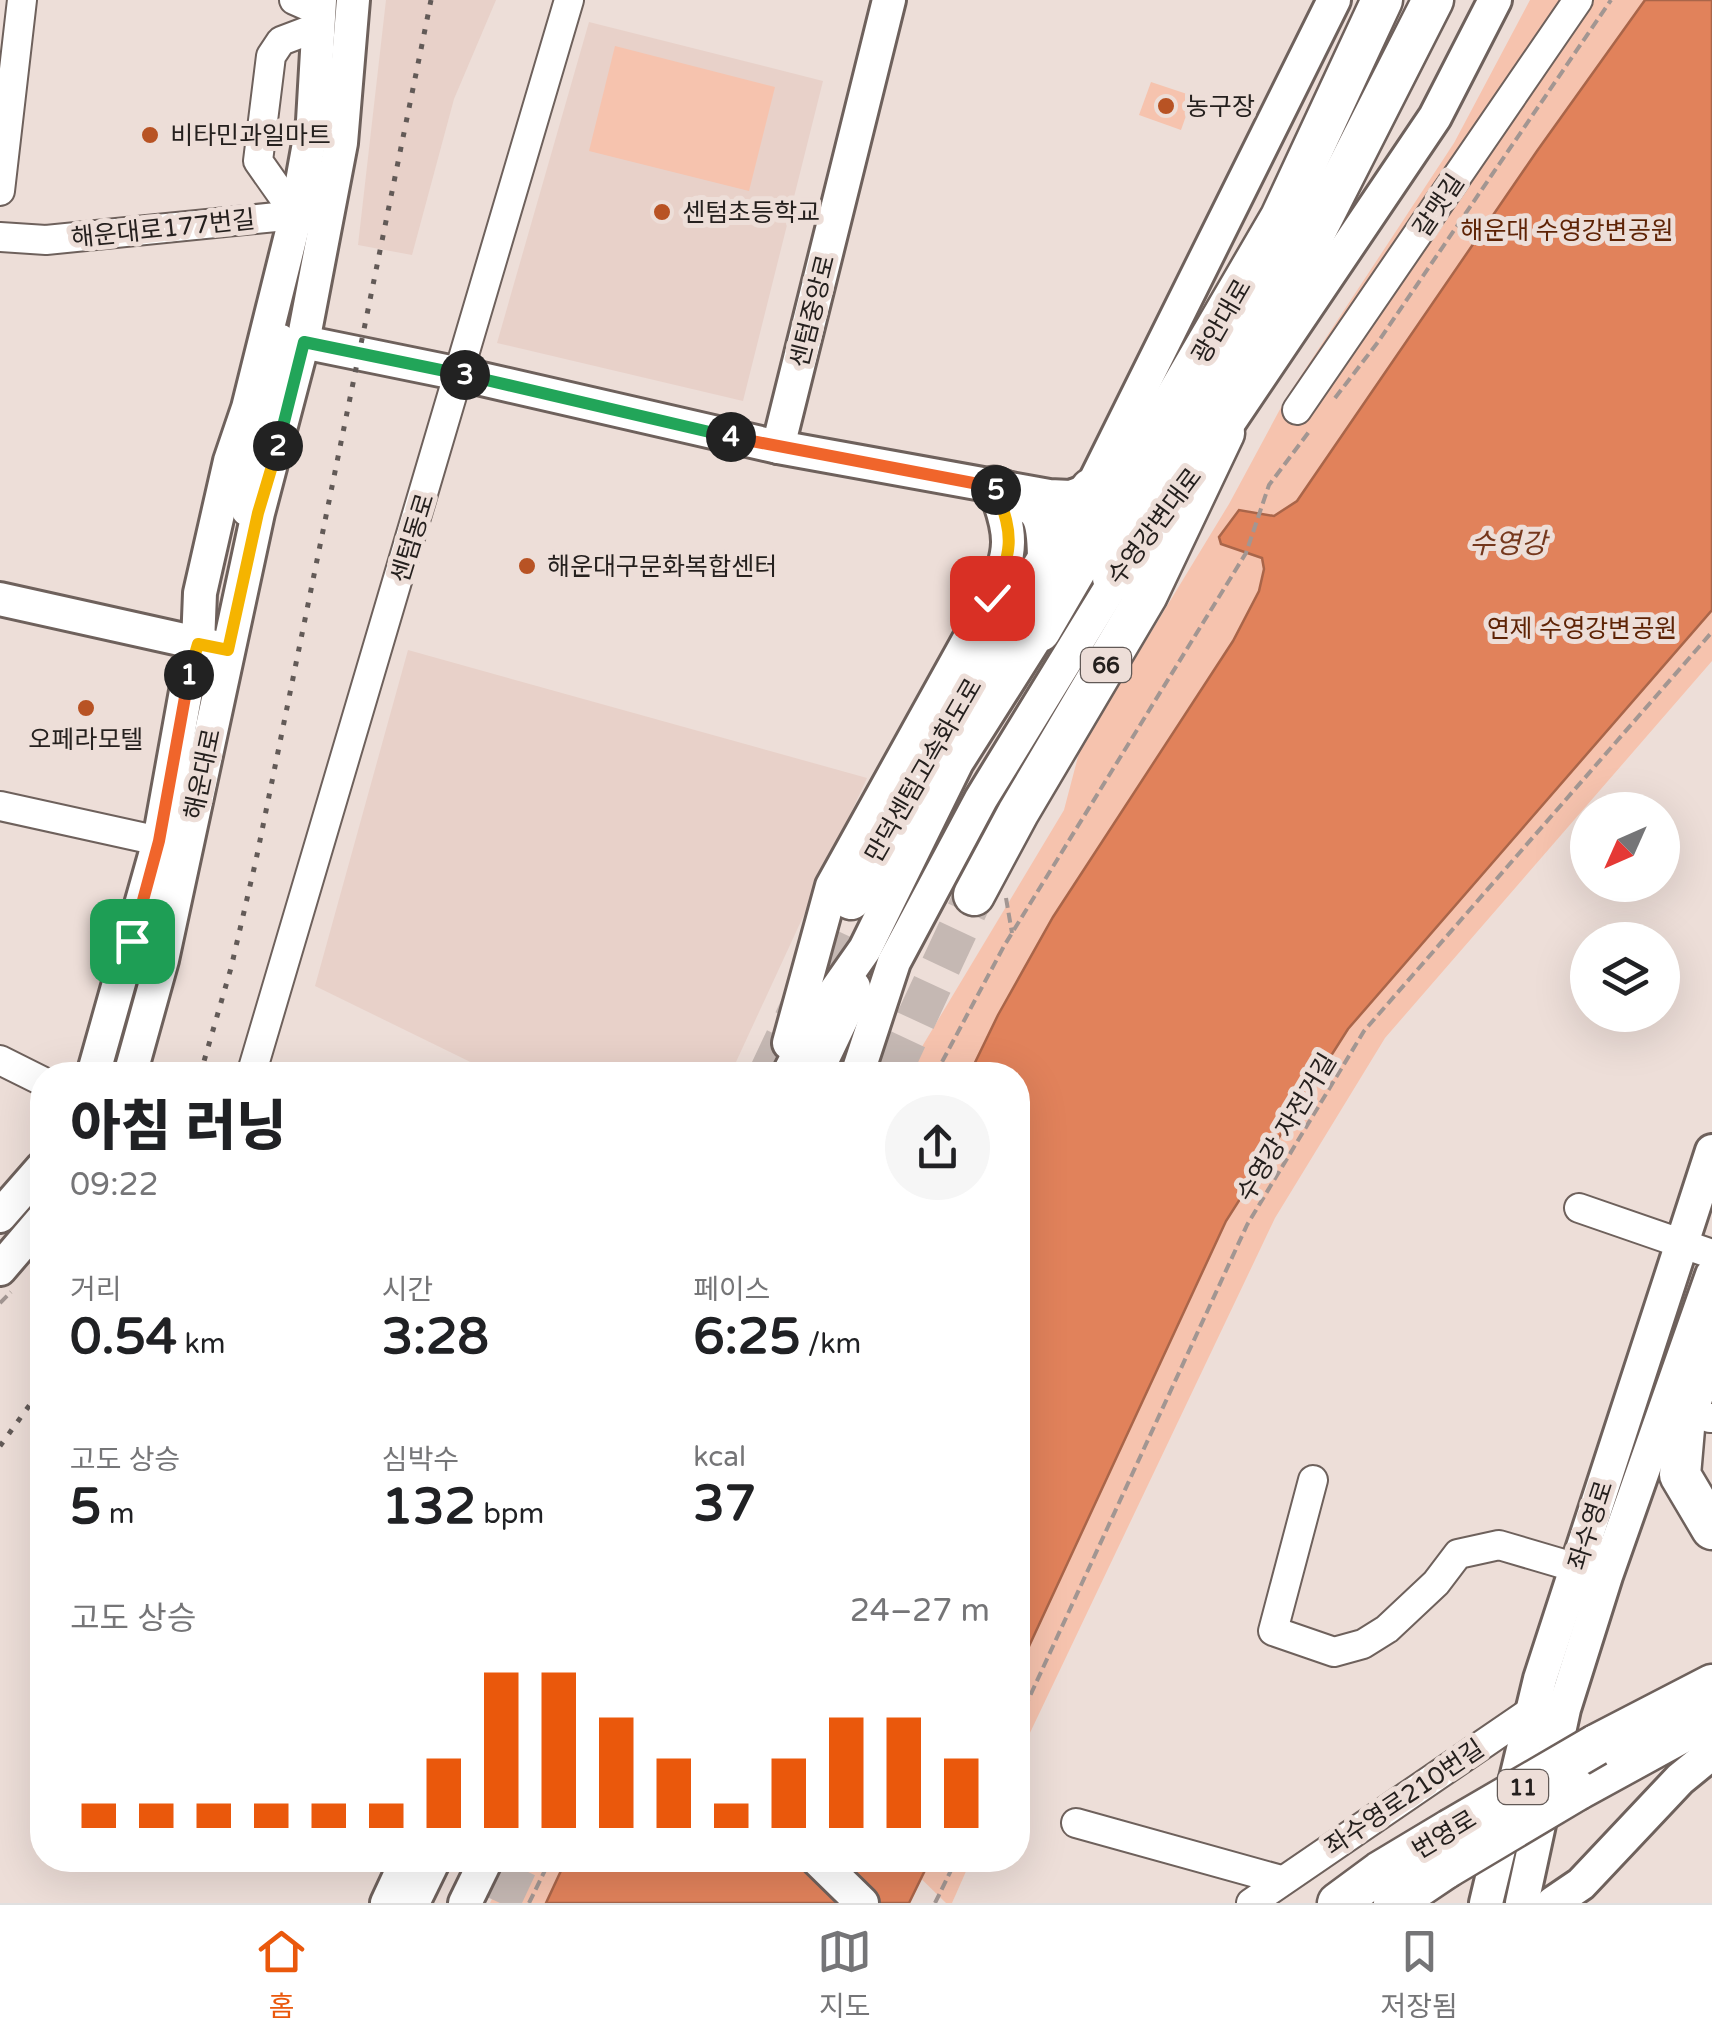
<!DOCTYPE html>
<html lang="ko">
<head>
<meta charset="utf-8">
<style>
  :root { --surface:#fff; --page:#f6f6f6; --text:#202124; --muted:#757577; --line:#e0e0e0; --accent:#ea580c }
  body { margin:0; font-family:"Varela Round","Noto Sans KR",sans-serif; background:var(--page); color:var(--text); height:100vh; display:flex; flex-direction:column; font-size:38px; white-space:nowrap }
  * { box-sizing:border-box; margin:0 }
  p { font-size:32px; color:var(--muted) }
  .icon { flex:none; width:55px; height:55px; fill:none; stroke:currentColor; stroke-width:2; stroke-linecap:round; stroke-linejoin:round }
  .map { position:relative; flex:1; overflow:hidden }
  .side { position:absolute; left:30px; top:1062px; width:1000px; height:810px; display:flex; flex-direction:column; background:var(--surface); border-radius:40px; box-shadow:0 10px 40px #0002 }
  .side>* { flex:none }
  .needle { width:65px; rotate:225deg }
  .fabs { position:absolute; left:1570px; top:792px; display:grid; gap:20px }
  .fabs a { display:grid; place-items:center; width:110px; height:110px; border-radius:50%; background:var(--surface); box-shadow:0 10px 40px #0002; font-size:50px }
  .pin { position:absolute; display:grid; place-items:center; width:85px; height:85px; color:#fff; margin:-42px; border-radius:20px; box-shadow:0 5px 15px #0006 }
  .km { position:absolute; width:50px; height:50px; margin:-25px; border-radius:50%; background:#222; color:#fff; font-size:28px; line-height:50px; text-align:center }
  .round { display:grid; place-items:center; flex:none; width:105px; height:105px; border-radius:52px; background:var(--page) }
  .head { display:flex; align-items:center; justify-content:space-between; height:170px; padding:0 40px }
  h1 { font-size:55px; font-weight:800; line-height:75px }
  .figures { display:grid; grid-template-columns:repeat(3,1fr); gap:15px; height:170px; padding:10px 40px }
  .figures div { display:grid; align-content:center }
  .figures b { font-size:50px; font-weight:800 }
  .figures small { font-size:28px; font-weight:400 }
  .figures p { font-size:28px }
  .chart { height:280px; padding:20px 40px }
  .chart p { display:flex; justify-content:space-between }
  .chart svg { width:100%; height:180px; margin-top:10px; stroke:var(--accent); stroke-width:6 }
  .tabs { display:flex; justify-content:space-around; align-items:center; height:140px; border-top:2px solid var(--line); background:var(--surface); font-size:28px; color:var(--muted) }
  .tabs a { display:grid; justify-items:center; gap:5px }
  .tabs .active { color:var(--accent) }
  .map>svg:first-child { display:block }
  .built { fill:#e8d1c9 }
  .green { fill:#f6c3ae }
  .water { fill:#e1825b; stroke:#a96549; stroke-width:2.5 }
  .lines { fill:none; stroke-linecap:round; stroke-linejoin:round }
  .highway-tunnel { stroke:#c5b8b3; stroke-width:40; stroke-dasharray:40 20; stroke-linecap:butt }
  .minor-casing { stroke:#6e615c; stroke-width:32 }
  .major-casing { stroke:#6e615c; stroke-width:38 }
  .highway-casing { stroke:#6e615c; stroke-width:45 }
  .path { stroke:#a29692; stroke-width:4; stroke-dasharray:10 5; stroke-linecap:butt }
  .minor { stroke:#fff; stroke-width:28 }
  .major { stroke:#fff; stroke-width:32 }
  .highway { stroke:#fff; stroke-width:40 }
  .rail { stroke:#625a57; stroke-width:5; stroke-dasharray:5 10; stroke-linecap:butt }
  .highway-bridge-casing { stroke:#6e615c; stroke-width:45; stroke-linecap:butt }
  .highway-bridge { stroke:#fff; stroke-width:40 }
  .split-1-casing { stroke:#fff; stroke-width:20 }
  .split-2-casing { stroke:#fff; stroke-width:20 }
  .split-3-casing { stroke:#fff; stroke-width:20 }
  .split-4-casing { stroke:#fff; stroke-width:20 }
  .split-5-casing { stroke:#fff; stroke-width:20 }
  .split-6-casing { stroke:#fff; stroke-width:20 }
  .split-1 { stroke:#f0652b; stroke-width:12 }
  .split-2 { stroke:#f5b400; stroke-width:12 }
  .split-3 { stroke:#22a559; stroke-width:12 }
  .split-4 { stroke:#22a559; stroke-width:12 }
  .split-5 { stroke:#f0652b; stroke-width:12 }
  .split-6 { stroke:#f5b400; stroke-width:12 }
  .poi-dot { fill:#b85324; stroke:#edded8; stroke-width:4 }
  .labels { text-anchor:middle; stroke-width:10; stroke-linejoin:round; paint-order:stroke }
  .shield { fill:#edded8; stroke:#615956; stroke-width:2.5 }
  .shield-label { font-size:22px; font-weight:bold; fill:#25201e }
  .poi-label { font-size:25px; fill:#25201e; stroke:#edded8; text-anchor:start }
  .street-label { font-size:25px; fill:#25201e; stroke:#edded8 }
  .park-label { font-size:25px; fill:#5e2305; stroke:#edded8 }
  .water-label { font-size:28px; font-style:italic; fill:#75371c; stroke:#edded8 }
</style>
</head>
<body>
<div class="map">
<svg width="1712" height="1903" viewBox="0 0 1712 1903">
  <rect width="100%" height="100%" fill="#edded8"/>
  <g class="built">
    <polygon points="386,0 496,0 454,99 412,255 358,245"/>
    <polygon points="589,22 823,81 743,401 497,343"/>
    <polygon points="408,650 867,778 730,1075 497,1075 315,986"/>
  </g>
  <g class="green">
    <polygon points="1530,0 1712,0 1712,661 1385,1038 1275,1218 1018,1758 1018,1075 905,1075 1064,810 1080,749 1229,504 1285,400 1454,143"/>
    <polygon points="615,46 775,87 749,191 589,151"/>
    <polygon points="1151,82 1193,96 1181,130 1139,115"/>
    <polygon points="511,1860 778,1860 823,1903 490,1903"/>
    <polygon points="902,1860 971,1860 952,1903 946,1903"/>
  </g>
  <g class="water">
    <polygon points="1645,0 1712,0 1712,610 1348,1029 1226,1221 1018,1670 1018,1075 969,1075 998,1015 1053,917 1233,641 1259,591 1264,569 1262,558 1221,544 1219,537 1239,510 1274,516 1297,501 1537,151"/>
    <polygon points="566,1860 930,1860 909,1903 546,1903"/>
  </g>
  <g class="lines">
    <g class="highway-tunnel">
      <polyline points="768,1075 851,899"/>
      <polyline points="890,1075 974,895"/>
      <polyline points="500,1903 520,1860"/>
    </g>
    <g class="minor-casing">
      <g id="minor">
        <polyline points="294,0 319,11"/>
        <polyline points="0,191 22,0"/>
        <polyline points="296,215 258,161 271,56 281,41 318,27"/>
        <polyline points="0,237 46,240 296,215 317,217"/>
        <polyline points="1297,410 1578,0"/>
        <polyline points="264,450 270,387 281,339"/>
        <polyline points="246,511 251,487 249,425"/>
        <polyline points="0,806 159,841"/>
        <polyline points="0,1060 42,1081"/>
        <polyline points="251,1075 569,0"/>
        <polyline points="1579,1208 1712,1254"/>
        <polyline points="1710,1418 1712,1418"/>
        <polyline points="1313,1480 1273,1631 1334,1652 1363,1644 1387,1629 1436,1583 1458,1554 1499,1545 1594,1573"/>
        <polyline points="1076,1823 1281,1880"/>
        <polyline points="1251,1903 1533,1710 1545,1709"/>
      </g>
    </g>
    <g class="major-casing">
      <g id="major">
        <polyline points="303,342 460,374 778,447 1049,496 1071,497 1091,489"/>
        <polyline points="778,447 889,0"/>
        <polyline points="1209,452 1435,117 1495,0"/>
        <polyline points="1083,510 1091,489 1334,0"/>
        <polyline points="0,599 220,648"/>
        <path d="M 789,1043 L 832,886 L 992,598 C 1013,551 1013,534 994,487"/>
        <polyline points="93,1075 159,841 188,680 198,644 200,593 230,461 248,408 296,215 313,121 320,0"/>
        <polyline points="130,1075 162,960 258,513 303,342 341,143 353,0"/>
        <polyline points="788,1075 818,1016 865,949 957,762 1040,631 1048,608"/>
        <polyline points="815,1075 847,1008 854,987"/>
        <polyline points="857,1075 894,962 981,799 1128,559"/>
        <polyline points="0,1216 42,1168"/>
        <polyline points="0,1269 42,1220"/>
        <polyline points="818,1860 862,1903"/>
        <polyline points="387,1903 407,1860"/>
        <polyline points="413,1903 434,1860"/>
        <polyline points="465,1903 486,1860"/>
        <polyline points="1486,1903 1540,1679 1712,1151"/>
        <polyline points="1522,1903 1564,1709 1606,1576 1712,1275"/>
        <polyline points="1553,1903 1581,1884 1680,1779 1712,1753"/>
      </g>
    </g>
    <g class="highway-casing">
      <g id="highway">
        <path d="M 994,487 C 1041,505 1047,506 1048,557"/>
        <polyline points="1113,578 1313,236 1433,0"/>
        <polyline points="1040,631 1281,217 1382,0"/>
        <polyline points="974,895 1018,813 1147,595 1224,433"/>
        <polyline points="851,899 937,740 1091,489"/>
        <polyline points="1712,1341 1685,1417 1680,1475 1712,1529"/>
        <polyline points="1596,1745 1712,1685"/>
        <polyline points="1577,1790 1712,1716"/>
        <polyline points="1338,1903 1380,1872 1450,1830"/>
        <polyline points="1394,1903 1446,1868"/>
      </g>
    </g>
    <g class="path">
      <polyline points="1335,398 1378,342 1611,0"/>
      <polyline points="1006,898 1012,933"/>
      <polyline points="935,1075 1004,946 1246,553 1269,485 1311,429"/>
      <polyline points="0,1303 11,1292"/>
      <polyline points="1018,1722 1247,1225 1364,1031 1712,632"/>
      <polyline points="529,1903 550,1860"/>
      <polyline points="935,1903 956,1860"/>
    </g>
    <use href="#minor" class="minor"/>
    <use href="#major" class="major"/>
    <use href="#highway" class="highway"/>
    <g class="rail">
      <polyline points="200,1075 231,968 256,860 431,0"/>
      <polyline points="0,1446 42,1388"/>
    </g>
    <g class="highway-bridge-casing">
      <g id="highway-bridge">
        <polyline points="1450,1830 1596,1745"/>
        <polyline points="1446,1868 1577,1790"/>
      </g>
    </g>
    <use href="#highway-bridge" class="highway-bridge"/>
  </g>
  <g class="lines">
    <g class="split-1-casing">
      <polyline id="split-1" points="132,941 159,841 189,675"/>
    </g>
    <g class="split-2-casing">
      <polyline id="split-2" points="189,675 198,644 228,650 258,513 278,446"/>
    </g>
    <g class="split-3-casing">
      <polyline id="split-3" points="278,446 304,342 465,375"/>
    </g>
    <g class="split-4-casing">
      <polyline id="split-4" points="465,375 731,437"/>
    </g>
    <g class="split-5-casing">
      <polyline id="split-5" points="731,437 994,487 996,490"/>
    </g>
    <g class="split-6-casing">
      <path id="split-6" d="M 992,598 C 1012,551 1015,538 996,490"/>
    </g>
    <use href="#split-1" class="split-1"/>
    <use href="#split-2" class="split-2"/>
    <use href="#split-3" class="split-3"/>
    <use href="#split-4" class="split-4"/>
    <use href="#split-5" class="split-5"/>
    <use href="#split-6" class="split-6"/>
  </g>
  <g class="poi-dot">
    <circle cx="1166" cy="106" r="10"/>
    <circle cx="150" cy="135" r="10"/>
    <circle cx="662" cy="212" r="10"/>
    <circle cx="527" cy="566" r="10"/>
    <circle cx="86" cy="708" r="10"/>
  </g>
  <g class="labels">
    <g class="shield">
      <rect x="1081" y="648" width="50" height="34" rx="8"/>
      <rect x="1498" y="1770" width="50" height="34" rx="8"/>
    </g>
    <g class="shield-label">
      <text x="1106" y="673">66</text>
      <text x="1523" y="1795">11</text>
    </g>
    <g class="poi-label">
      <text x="1186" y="115">농구장</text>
      <text x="170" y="144">비타민과일마트</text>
      <text x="682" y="221">센텀초등학교</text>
      <text x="547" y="575">해운대구문화복합센터</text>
      <text x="86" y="748" text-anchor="middle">오페라모텔</text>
    </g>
    <g class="street-label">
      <text transform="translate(1438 205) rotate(-56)" y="9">갈맷길</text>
      <text transform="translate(163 228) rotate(-6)" y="9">해운대로177번길</text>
      <text transform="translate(812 311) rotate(-76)" y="9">센텀중앙로</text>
      <text transform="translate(1221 321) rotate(-60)" y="9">광안대로</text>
      <text transform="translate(1154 526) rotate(-53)" y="9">수영강변대로</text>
      <text transform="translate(412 538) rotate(-73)" y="9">센텀동로</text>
      <text transform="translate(923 770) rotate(-60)" y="9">만덕센텀고속화도로</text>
      <text transform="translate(202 774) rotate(-78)" y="9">해운대로</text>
      <text transform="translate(1286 1127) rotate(-59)" y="9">수영강 자전거길</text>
      <text transform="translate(1590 1525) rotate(-72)" y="9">좌수영로</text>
      <text transform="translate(1404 1797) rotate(-34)" y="9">좌수영로210번길</text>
      <text transform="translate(1444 1834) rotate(-31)" y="9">번영로</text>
    </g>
    <g class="park-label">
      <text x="1567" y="239">해운대 수영강변공원</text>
      <text x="1582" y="637">연제 수영강변공원</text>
    </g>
    <g class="water-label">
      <text x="1508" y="553">수영강</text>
    </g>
  </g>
</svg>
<div class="fabs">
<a><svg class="needle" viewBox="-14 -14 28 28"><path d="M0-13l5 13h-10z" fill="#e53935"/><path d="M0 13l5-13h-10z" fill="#757577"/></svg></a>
<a><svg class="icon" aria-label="layers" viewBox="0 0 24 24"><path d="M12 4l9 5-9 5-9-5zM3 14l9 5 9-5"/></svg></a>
</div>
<div class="pin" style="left:132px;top:941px;background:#1e9e55"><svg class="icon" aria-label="arrive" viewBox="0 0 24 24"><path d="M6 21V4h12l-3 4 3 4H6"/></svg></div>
<div class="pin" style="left:992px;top:598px;background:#d93025"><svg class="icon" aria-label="check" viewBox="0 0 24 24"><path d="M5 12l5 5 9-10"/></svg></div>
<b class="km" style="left:189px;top:675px">1</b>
<b class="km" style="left:278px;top:446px">2</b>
<b class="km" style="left:465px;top:375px">3</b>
<b class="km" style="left:731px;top:437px">4</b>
<b class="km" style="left:996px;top:490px">5</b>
<section class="side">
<div class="head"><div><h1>아침 러닝</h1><p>09:22</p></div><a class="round"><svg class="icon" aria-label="share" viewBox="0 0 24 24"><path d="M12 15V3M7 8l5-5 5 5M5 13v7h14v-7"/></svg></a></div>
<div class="figures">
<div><p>거리</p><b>0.54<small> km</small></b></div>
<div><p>시간</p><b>3:28</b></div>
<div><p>페이스</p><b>6:25<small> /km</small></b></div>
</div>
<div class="figures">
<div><p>고도 상승</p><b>5<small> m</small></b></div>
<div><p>심박수</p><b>132<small> bpm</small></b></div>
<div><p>kcal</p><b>37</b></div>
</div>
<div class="chart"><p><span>고도 상승</span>24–27 m</p>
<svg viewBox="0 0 160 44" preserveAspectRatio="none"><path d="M5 44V38M15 44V38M25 44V38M35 44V38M45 44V38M55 44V38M65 44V27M75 44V6M85 44V6M95 44V17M105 44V27M115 44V38M125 44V27M135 44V17M145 44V17M155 44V27"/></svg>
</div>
</section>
</div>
<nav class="tabs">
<a class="active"><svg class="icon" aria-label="home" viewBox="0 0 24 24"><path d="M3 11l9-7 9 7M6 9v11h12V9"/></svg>홈</a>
<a><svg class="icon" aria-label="map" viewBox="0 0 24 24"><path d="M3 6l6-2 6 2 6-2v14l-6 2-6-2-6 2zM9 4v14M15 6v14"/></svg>지도</a>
<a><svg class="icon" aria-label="saved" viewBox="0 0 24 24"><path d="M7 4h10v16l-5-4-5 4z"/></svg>저장됨</a>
</nav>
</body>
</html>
